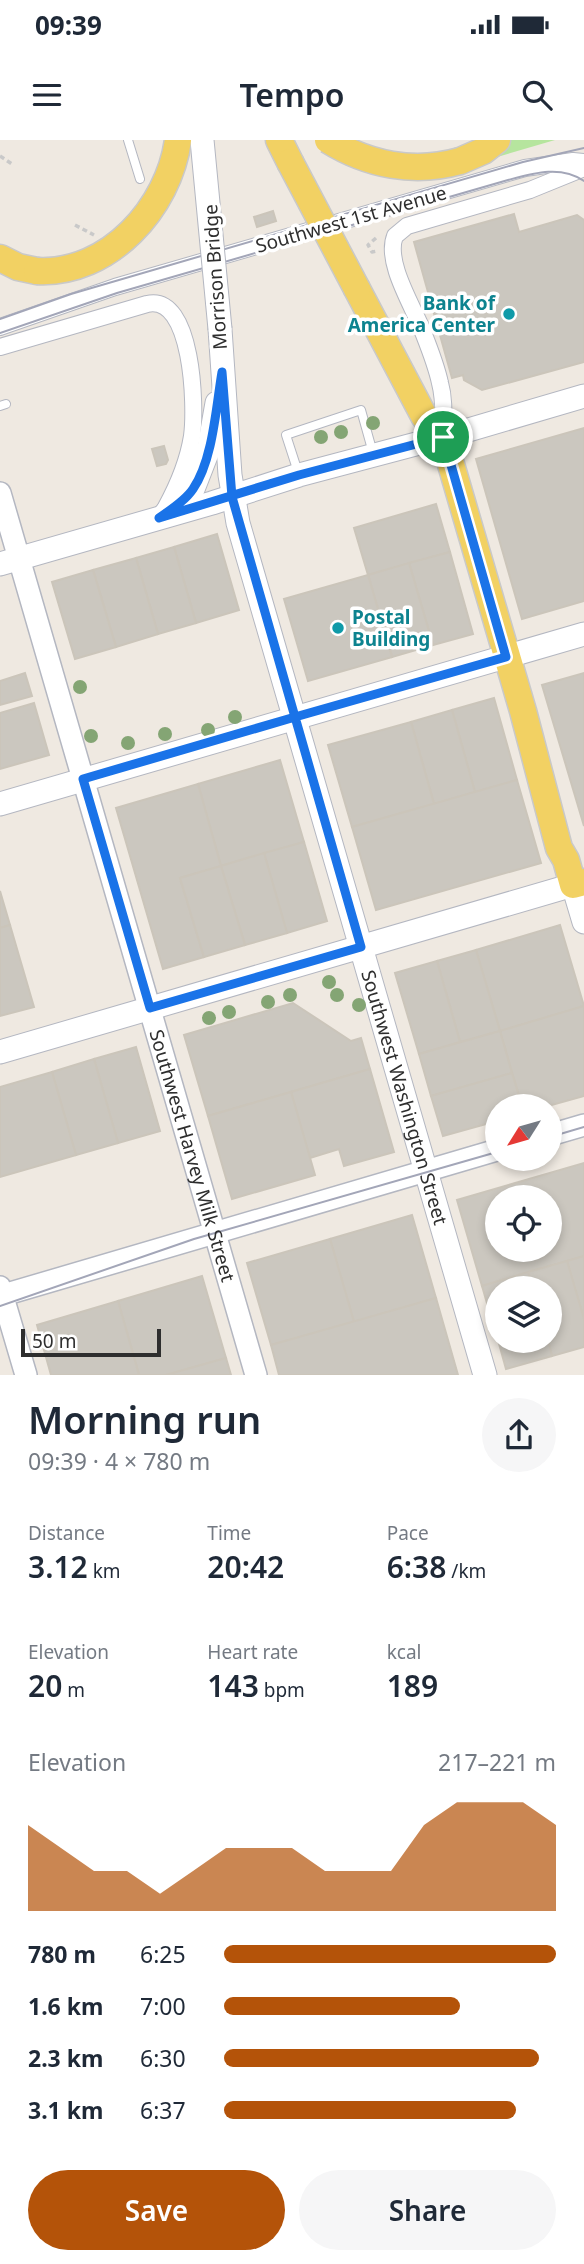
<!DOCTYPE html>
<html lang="en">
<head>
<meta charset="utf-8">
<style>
  :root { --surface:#fff; --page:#f6f6f7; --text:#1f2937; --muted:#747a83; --accent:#b45309 }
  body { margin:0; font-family:"Noto Sans",sans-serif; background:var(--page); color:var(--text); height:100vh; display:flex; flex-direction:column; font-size:26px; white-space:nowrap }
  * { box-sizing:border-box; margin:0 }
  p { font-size:23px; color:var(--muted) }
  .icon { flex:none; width:38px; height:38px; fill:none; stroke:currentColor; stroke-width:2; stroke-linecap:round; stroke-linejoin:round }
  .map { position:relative; height:1235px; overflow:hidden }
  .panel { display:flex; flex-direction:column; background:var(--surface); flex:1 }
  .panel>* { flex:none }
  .needle { width:46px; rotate:233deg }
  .fabs { position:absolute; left:485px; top:954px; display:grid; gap:14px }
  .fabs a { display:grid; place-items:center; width:77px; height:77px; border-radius:50%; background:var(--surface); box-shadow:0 4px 10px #0003; font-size:35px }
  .scale { position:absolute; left:21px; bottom:18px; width:140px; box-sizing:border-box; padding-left:7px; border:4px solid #2e2e2e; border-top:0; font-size:19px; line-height:24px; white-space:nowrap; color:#2e2e2e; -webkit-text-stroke:5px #fff; paint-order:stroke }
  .pin { position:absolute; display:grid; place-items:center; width:60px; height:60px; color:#fff; margin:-30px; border:4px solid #fff; border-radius:50%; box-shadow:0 2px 7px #0007 }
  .round { display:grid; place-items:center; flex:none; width:74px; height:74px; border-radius:37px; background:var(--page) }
  .headline { display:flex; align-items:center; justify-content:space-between; height:119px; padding:0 28px }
  h1 { font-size:38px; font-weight:600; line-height:52px }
  .stats { display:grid; grid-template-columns:repeat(3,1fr); gap:10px; height:119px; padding:7px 28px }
  .stats div { display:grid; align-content:center }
  .stats b { font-size:30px; font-weight:600 }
  .stats small { font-size:19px; font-weight:400 }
  .stats p { font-size:19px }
  .chart { height:196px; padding:14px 28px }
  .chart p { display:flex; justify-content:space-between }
  .chart svg { width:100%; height:126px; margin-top:7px; fill:var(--accent); opacity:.7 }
  .action { display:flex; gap:14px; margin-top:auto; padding:14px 28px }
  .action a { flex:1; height:80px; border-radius:42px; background:var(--accent); color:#fff; font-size:28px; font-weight:600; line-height:80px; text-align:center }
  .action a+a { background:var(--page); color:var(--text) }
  ul { padding:0 28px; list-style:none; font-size:23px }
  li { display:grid; grid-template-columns:112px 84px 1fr; align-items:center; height:52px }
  li i { height:18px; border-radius:9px; background:var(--accent) }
  .status { display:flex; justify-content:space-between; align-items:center; height:49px; padding:0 35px; background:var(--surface); direction:ltr }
  .status svg { height:19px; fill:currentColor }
  header { display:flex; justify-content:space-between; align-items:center; height:91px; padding:0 28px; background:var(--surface); font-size:32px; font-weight:600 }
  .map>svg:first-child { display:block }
  .green { fill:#b6e59e }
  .building { fill:#cbc7bf; stroke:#cbc5ba; stroke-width:2; fill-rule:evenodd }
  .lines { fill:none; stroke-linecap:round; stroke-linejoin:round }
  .service-casing { stroke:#b4b7c1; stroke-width:10 }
  .minor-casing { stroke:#b4b7c1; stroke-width:18 }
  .tertiary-casing { stroke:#b4b7c1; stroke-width:24 }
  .secondary-casing { stroke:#b4b7c1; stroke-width:25 }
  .primary-casing { stroke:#c9c9c9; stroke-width:29 }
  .path { stroke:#c9c9c9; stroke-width:3.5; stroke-dasharray:5 3.5; stroke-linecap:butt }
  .service { stroke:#fff; stroke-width:8 }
  .minor { stroke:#fff; stroke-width:16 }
  .tertiary { stroke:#fff; stroke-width:21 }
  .secondary { stroke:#fff; stroke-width:23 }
  .primary { stroke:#f2d163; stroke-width:26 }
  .tram { stroke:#a3a6b8; stroke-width:2 }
  .secondary-bridge-casing { stroke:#b4b7c1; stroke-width:25; stroke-linecap:butt }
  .primary-bridge-casing { stroke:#c9c9c9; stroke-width:29; stroke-linecap:butt }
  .secondary-bridge { stroke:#fff; stroke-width:23 }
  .primary-bridge { stroke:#f2d163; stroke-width:26 }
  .tree { fill:#84a574 }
  .route-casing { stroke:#fff; stroke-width:14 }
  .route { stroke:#1a73e8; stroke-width:9 }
  .culture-dot { fill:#0f9aa8; stroke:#fff; stroke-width:2.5 }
  .labels { text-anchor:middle; stroke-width:7; stroke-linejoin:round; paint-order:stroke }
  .street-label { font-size:19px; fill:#2e2e2e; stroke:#fff }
  .culture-label { font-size:19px; font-weight:bold; fill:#0d838f; stroke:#fff; text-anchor:end }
</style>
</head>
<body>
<div class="status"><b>09:39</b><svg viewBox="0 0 49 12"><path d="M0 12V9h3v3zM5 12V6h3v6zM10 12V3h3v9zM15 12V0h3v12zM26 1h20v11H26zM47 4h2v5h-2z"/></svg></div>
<header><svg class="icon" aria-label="menu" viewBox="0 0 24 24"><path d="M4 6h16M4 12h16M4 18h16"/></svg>Tempo<svg class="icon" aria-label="search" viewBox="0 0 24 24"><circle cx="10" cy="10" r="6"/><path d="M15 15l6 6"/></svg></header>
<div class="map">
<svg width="584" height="1235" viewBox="0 0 584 1235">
  <rect width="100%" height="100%" fill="#efe9e1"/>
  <polygon class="green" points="508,0 555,0 470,25"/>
  <g class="building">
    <polygon points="273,71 276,81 257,87 254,77"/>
    <polygon points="514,74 519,92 577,75 584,80 584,222 482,250 464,240 463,235 452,238 414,102"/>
    <polygon points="584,288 584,461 522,479 476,319"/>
    <polygon points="164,306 168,320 166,324 157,326 152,309"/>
    <polygon points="436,364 450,412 368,435 354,388"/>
    <polygon points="217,394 239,470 196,483 174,407"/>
    <polygon points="174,407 196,483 158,494 136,418"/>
    <polygon points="450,412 473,494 433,505 409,423"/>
    <polygon points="136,418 158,494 116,507 93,430"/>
    <polygon points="409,423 433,505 392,517 368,435"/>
    <polygon points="93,430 116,507 75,519 52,442"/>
    <polygon points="368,435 392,517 308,541 284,459"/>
    <polygon points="25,533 32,556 0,565 0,541"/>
    <polygon points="584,533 584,686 542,545"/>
    <polygon points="494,558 517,640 475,652 452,570"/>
    <polygon points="34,563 49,615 0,629 0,573"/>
    <polygon points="452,570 475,652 434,664 411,582"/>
    <polygon points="411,582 434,664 352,687 328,605"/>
    <polygon points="280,620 304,702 221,726 198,644"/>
    <polygon points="517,640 541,723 376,770 352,687"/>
    <polygon points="198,644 221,726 180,738 204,817 163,829 116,668"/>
    <polygon points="304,702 327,781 287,793 264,713"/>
    <polygon points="264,713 287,793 245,805 221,726"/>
    <polygon points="221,726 245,805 204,817 180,738"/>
    <polygon points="0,751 10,785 0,788"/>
    <polygon points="10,785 34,867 0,876 0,788"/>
    <polygon points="560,785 584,866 500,891 476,810"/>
    <polygon points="476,810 500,891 460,902 437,821"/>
    <polygon points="437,821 460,902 419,914 395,833"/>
    <polygon points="293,863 351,901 361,898 370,929 208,976 184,895"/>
    <polygon points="584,866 584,956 548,966 522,966 500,891"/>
    <polygon points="500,891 512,933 431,956 419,914"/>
    <polygon points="136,907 160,991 118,1003 94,919"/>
    <polygon points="94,919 118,1003 76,1015 52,932"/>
    <polygon points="370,929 394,1012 344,1026 339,1009 310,1018 291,952"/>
    <polygon points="52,932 76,1015 0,1037 0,947"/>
    <polygon points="512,933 522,966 497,966 497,981 443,996 431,956"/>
    <polygon points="291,952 315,1035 232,1059 208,976"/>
    <path d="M 584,1023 L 584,1116 L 482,1146 L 457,1060 ZM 497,1057 L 550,1057 L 550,1110 L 497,1110 Z"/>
    <polygon points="412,1075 436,1158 354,1182 330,1099"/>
    <polygon points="330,1099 354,1182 271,1205 247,1123"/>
    <polygon points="584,1116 584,1179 567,1121"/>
    <polygon points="567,1121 584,1179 584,1207 552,1216 548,1200 550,1148 533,1148 528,1132"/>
    <polygon points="528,1132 533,1148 497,1148 497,1198 482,1146"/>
    <polygon points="202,1136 226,1218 166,1235 139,1235 118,1161"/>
    <polygon points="436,1158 458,1235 279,1235 271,1205"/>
    <polygon points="118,1161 139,1235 51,1235 37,1185"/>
    <polygon points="498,1200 548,1200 552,1216 506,1229"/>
    <polygon points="226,1218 231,1235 166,1235"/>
  </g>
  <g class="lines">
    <g class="service-casing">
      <g id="service">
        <polyline points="128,0 140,39"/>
        <polyline points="0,266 6,264"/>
        <polyline points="298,332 286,295 361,270 373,313"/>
      </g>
    </g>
    <g class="minor-casing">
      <g id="minor">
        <polyline points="0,187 115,147 525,28 573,21 584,22"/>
        <path d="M 0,207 L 147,164 C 193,153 196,267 192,296 C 188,321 178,345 166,367"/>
        <path d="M 443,297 C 443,279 445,261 440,243 C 436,224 428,205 421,187 C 411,163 385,121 395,96 L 407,86 L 530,50 L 584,28"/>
      </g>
    </g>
    <g class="tertiary-casing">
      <g id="tertiary">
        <path id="s1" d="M 0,353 L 256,1235"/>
        <polyline points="550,995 584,985"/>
        <polyline points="0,1147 26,1235"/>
        <polyline points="0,1156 497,1010"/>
      </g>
    </g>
    <g class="secondary-casing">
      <g id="secondary">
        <path id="s2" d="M 220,189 L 230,335 L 238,383 L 485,1235"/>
        <polyline points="166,373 193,349 209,308 217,263"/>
        <polyline points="0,424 212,363 299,335 465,291 584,256"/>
        <polyline points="0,664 584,494"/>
        <polyline points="0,912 573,745 584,782"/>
      </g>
    </g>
    <g class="primary-casing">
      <g id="primary">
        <polyline points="279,0 290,22"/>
        <polyline points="460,21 483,11 497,0"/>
        <polyline points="0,118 18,127 37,131"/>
        <polyline points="357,149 424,276 443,297 523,571 559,708 566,720 573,745 584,742"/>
      </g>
    </g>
    <g class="path">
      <polyline points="0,16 12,24"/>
      <polyline points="75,85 94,95"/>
      <polyline points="376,98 368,105 372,112 377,111"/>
    </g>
    <use href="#service" class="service"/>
    <use href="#minor" class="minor"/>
    <use href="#tertiary" class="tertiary"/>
    <use href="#secondary" class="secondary"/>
    <use href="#primary" class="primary"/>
    <g class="tram">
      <polyline points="0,179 71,154 523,22 584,8"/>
      <path d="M 0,193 L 117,153 L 508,40 C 534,33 561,25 584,41"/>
      <polyline points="550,997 584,987"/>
      <polyline points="0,1166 194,1099 497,1012"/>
    </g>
    <g class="secondary-bridge-casing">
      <polyline id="secondary-bridge" points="202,0 220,189"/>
    </g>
    <g class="primary-bridge-casing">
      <g id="primary-bridge">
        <path d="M 328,0 C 368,25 414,34 460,21"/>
        <polyline points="290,22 357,149"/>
        <path d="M 37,131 C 109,135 169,67 178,0"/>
      </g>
    </g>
    <use href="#secondary-bridge" class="secondary-bridge"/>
    <use href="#primary-bridge" class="primary-bridge"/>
  </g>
  <g class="tree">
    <circle cx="373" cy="283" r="7"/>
    <circle cx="341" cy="292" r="7"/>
    <circle cx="321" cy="297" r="7"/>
    <circle cx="80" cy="547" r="7"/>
    <circle cx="235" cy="577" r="7"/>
    <circle cx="208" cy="590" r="7"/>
    <circle cx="165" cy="594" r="7"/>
    <circle cx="91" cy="596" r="7"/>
    <circle cx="128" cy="603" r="7"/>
    <circle cx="329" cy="842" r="7"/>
    <circle cx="290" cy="855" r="7"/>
    <circle cx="337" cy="855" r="7"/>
    <circle cx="268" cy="862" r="7"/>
    <circle cx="359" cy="865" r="7"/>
    <circle cx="229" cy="872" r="7"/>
    <circle cx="209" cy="878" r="7"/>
  </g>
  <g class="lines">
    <g class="route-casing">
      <path id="route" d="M 443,297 L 299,335 L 159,378 C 170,370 185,361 193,349 C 213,320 216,267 222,232 L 232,357 L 295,577 L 83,639 L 150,868 L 361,807 L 295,577 L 506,517 L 443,297"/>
    </g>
    <use href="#route" class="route"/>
  </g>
  <g class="culture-dot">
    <circle cx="509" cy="174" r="7"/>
    <circle cx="338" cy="488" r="7"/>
  </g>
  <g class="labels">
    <g class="street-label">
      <text transform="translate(351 79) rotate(-16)" y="7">Southwest 1st Avenue</text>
      <text transform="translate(215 137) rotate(-94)" y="7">Morrison Bridge</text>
      <text dy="7" stroke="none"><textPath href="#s2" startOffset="793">Southwest Washington Street</textPath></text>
      <text dy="7" stroke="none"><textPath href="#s1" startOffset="690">Southwest Harvey Milk Street</textPath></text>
    </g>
    <g class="culture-label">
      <text x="495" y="170">Bank of<tspan x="495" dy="22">America Center</tspan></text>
      <text x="352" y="484" text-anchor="start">Postal<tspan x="352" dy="22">Building</tspan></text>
    </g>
  </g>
</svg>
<div class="fabs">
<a><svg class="needle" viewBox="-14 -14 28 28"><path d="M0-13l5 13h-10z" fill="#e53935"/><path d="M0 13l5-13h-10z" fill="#747a83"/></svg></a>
<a><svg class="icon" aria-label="locate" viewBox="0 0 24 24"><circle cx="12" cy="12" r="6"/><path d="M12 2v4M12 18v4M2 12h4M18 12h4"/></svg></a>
<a><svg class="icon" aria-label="layers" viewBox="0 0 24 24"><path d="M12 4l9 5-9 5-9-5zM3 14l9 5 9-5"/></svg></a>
</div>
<div class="scale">50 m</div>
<div class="pin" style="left:443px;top:297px;background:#1e9e55"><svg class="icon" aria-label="arrive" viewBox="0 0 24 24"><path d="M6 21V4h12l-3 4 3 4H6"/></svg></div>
</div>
<section class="panel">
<div class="headline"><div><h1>Morning run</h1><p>09:39 · 4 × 780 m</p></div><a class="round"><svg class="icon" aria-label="share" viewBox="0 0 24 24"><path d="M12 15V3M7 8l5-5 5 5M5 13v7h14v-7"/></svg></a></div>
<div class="stats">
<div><p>Distance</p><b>3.12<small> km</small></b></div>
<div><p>Time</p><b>20:42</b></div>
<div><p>Pace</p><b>6:38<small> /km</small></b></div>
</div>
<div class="stats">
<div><p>Elevation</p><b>20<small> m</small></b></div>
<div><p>Heart rate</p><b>143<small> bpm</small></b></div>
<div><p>kcal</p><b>189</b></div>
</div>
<div class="chart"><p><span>Elevation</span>217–221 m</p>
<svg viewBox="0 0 160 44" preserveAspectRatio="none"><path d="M0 44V14L10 22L20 30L30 30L40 38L50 30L60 22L70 22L80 22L90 30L100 30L110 30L120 14L130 6L140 6L150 6L160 14V44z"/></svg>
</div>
<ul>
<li><b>780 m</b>6:25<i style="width:100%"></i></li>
<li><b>1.6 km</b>7:00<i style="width:71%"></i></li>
<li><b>2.3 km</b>6:30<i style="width:95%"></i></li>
<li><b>3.1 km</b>6:37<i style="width:88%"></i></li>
</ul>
<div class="action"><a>Save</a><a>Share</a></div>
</section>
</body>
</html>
